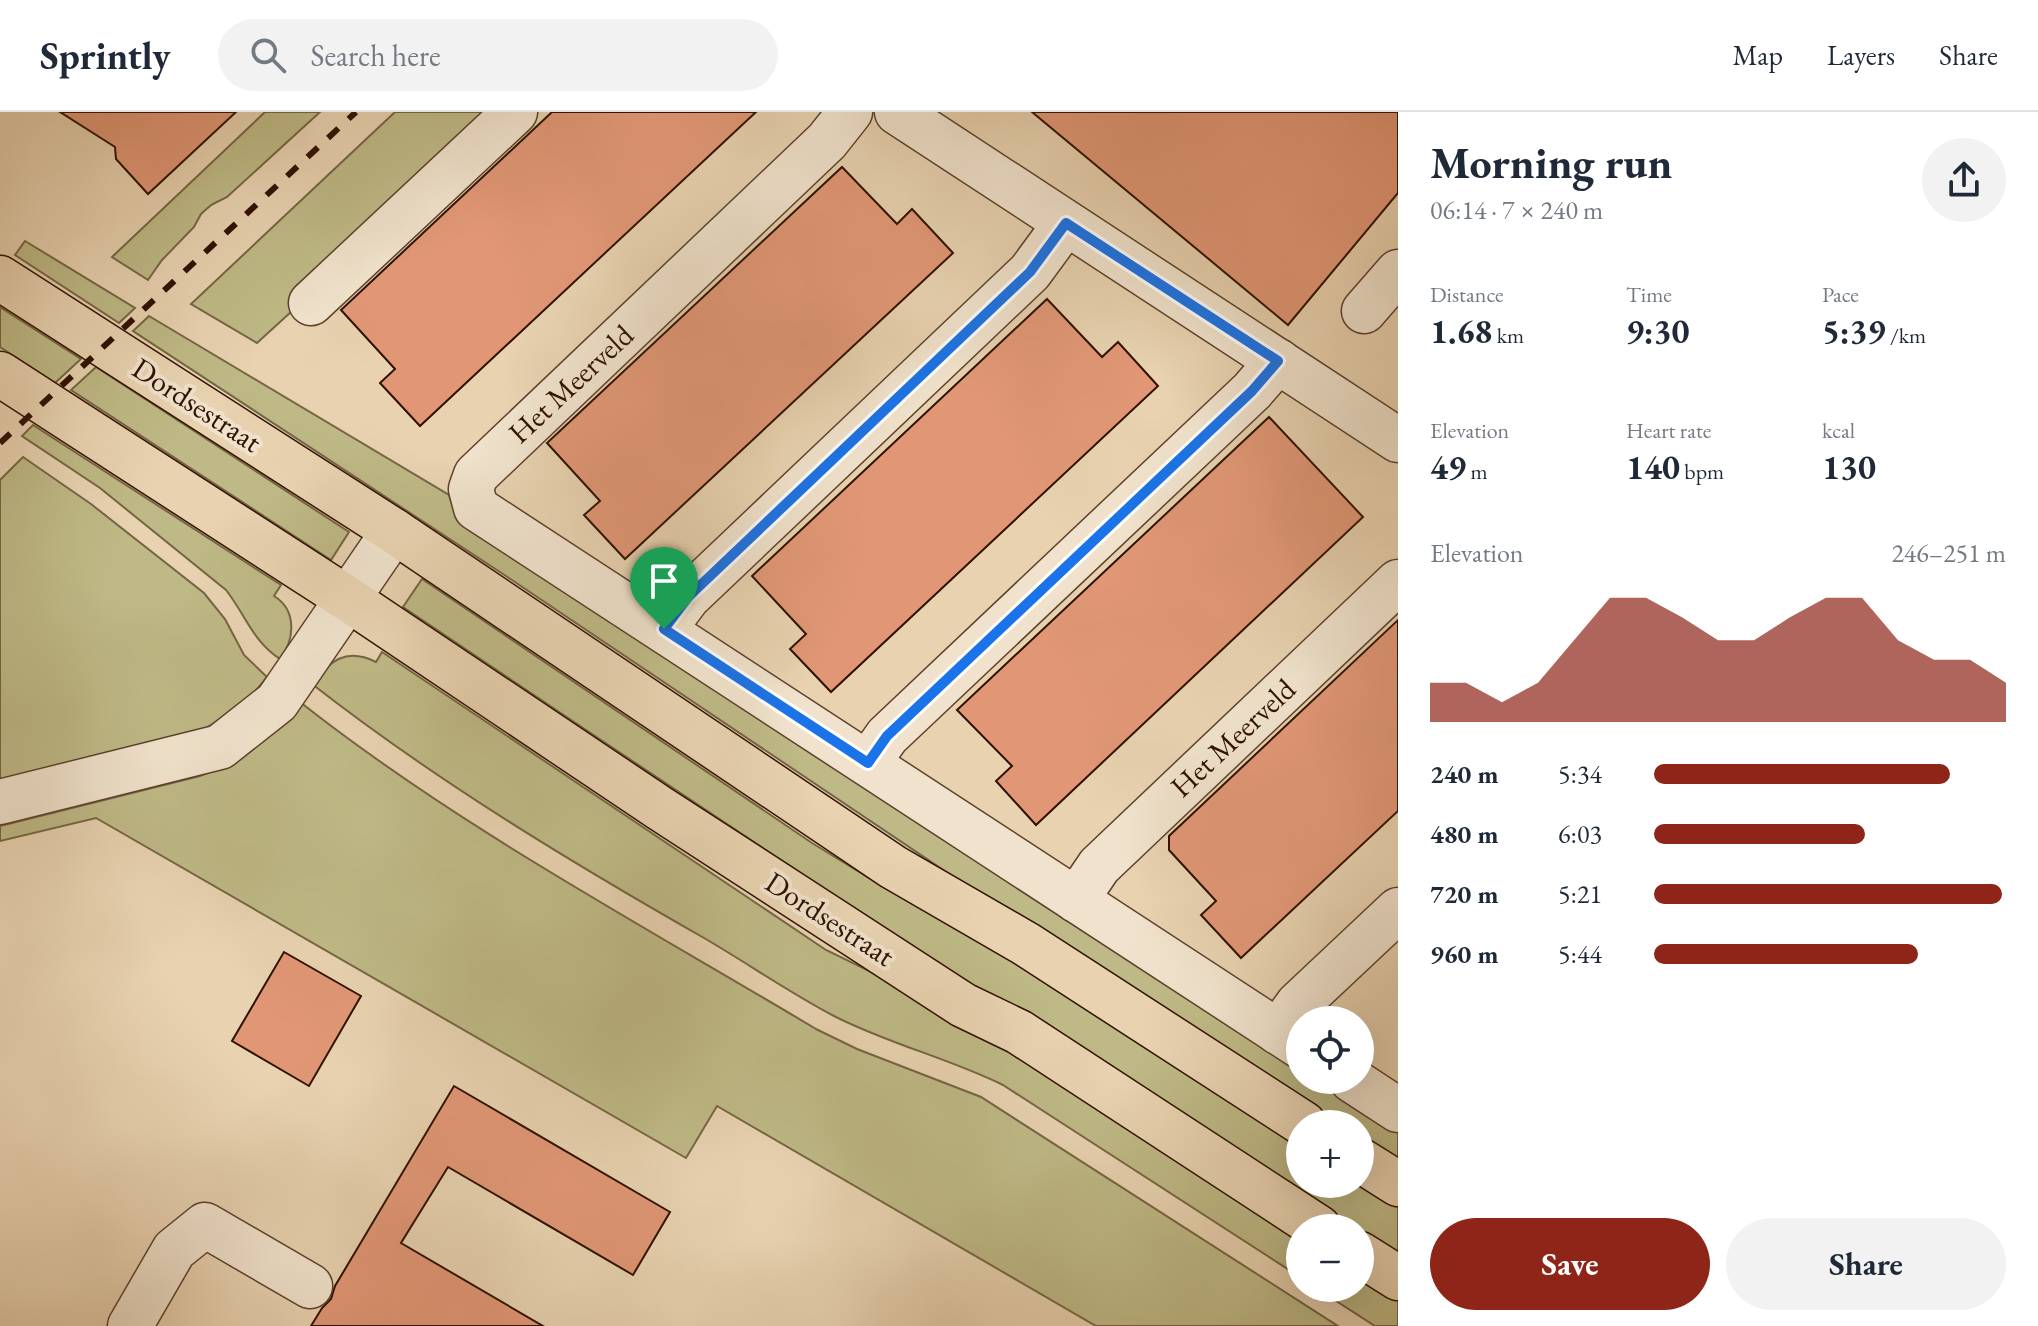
<!DOCTYPE html>
<html lang="en">
<head>
<meta charset="utf-8">
<style>
  :root { --surface:#fff; --page:#f2f2f3; --text:#1f2937; --muted:#747a83; --line:#e0e1e3; --accent:#8f2418 }
  body { margin:0; font-family:"EB Garamond",serif; background:var(--page); color:var(--text); height:100vh; display:flex; flex-direction:column; font-size:30px; white-space:nowrap }
  * { box-sizing:border-box; margin:0 }
  p { font-size:26px; color:var(--muted) }
  .icon { flex:none; width:44px; height:44px; fill:none; stroke:currentColor; stroke-width:2; stroke-linecap:round; stroke-linejoin:round }
  .map { position:relative; flex:1; overflow:hidden }
  .sheet { display:flex; flex-direction:column; background:var(--surface); width:640px }
  .sheet>* { flex:none }
  .buttons { position:absolute; left:1286px; top:894px; display:grid; gap:16px }
  .buttons a { display:grid; place-items:center; width:88px; height:88px; border-radius:50%; background:var(--surface); box-shadow:0 8px 32px #0002; font-size:40px }
  .pin { position:absolute; display:grid; place-items:center; width:68px; height:68px; color:#fff; margin:-82px -34px; border-radius:50% 50% 50% 0; rotate:-45deg; box-shadow:0 0 8px #0007 }
  .pin .icon { rotate:45deg }
  .round { display:grid; place-items:center; flex:none; width:84px; height:84px; border-radius:42px; background:var(--page) }
  .headline { display:flex; align-items:center; justify-content:space-between; height:136px; padding:0 32px }
  h1 { font-size:44px; font-weight:700; line-height:60px }
  .metrics { display:grid; grid-template-columns:repeat(3,1fr); gap:12px; height:136px; padding:8px 32px }
  .metrics div { display:grid; align-content:center }
  .metrics b { font-size:34px; font-weight:700 }
  .metrics small { font-size:22px; font-weight:400 }
  .metrics p { font-size:22px }
  .chart { height:224px; padding:16px 32px }
  .chart p { display:flex; justify-content:space-between }
  .chart svg { width:100%; height:144px; margin-top:8px; fill:var(--accent); opacity:.7 }
  .action { display:flex; gap:16px; margin-top:auto; padding:16px 32px }
  .action a { flex:1; height:92px; border-radius:48px; background:var(--accent); color:#fff; font-size:32px; font-weight:700; line-height:92px; text-align:center }
  .action a+a { background:var(--page); color:var(--text) }
  ul { padding:0 32px; list-style:none; font-size:26px }
  li { display:grid; grid-template-columns:128px 96px 1fr; align-items:center; height:60px }
  li i { height:20px; border-radius:10px; background:var(--accent) }
  header { display:flex; align-items:center; gap:48px; box-sizing:border-box; height:112px; padding:0 40px; background:var(--surface); border-bottom:2px solid var(--line) }
  header strong { font-size:38px }
  nav { display:flex; gap:44px; margin-inline-start:auto; font-size:28px }
  .search { width:560px; height:72px; background:var(--page); display:flex; align-items:center; gap:20px; box-sizing:border-box; padding:0 28px; border-radius:44px; color:var(--muted); font-size:30px }
  main { display:flex; flex:1; min-height:0 }
  .map>svg:first-child { display:block }
  .green { fill:#beb986; stroke:#766543; stroke-width:2 }
  .building { fill:#e19776; stroke:#2f1100; stroke-width:2 }
  .lines { fill:none; stroke-linecap:round; stroke-linejoin:round }
  .minor-casing { stroke:#5d412c; stroke-width:47 }
  .major-casing { stroke:#2f1100; stroke-width:47 }
  .minor { stroke:#f0e2cc; stroke-width:44 }
  .major { stroke:#e8d2b0; stroke-width:44 }
  .rail { stroke:#2f1100; stroke-width:6; stroke-dasharray:14 14; stroke-linecap:butt }
  .route-casing { stroke:#fff; stroke-width:16 }
  .route { stroke:#1a73e8; stroke-width:10 }
  .labels { text-anchor:middle; stroke-width:8; stroke-linejoin:round; paint-order:stroke }
  .street-label { font-size:30px; fill:#2f1100; stroke:#f0e2cc }
</style>
</head>
<body>
<header>
<strong>Sprintly</strong>
<div class="search"><svg class="icon" aria-label="search" viewBox="0 0 24 24"><circle cx="10" cy="10" r="6"/><path d="M15 15l6 6"/></svg>Search here</div>
<nav><a>Map</a><a>Layers</a><a>Share</a></nav>
</header>
<main>
<div class="map">
<svg width="1398" height="1214" viewBox="0 0 1398 1214">
  <rect width="100%" height="100%" fill="#e8d2b0"/>
  <filter id="stains"><feTurbulence type="fractalNoise" baseFrequency=".0025" numOctaves="4"/><feColorMatrix values="0 0 0 0 .2 0 0 0 0 .09 0 0 0 0 .02 0 0 0 .5 -.17"/></filter>
  <radialGradient id="worn" r=".72"><stop offset=".6" stop-color="#630" stop-opacity="0"/><stop offset="1" stop-color="#630" stop-opacity=".3"/></radialGradient>
  <g class="green">
    <polygon points="265,0 320,0 227,85 211,93 201,102 194,115 162,148 148,168 112,145"/>
    <polygon points="395,0 486,0 304,188 257,231 191,192"/>
    <polygon points="25,129 135,196 119,211 15,143"/>
    <polygon points="0,195 81,247 55,271 0,235"/>
    <polygon points="149,204 449,383 455,402 1300,956 1300,968 1319,968 1398,1019 1398,1057 1360,1033 1360,1012 1327,1012 1101,864 506,464 133,219"/>
    <polygon points="96,255 349,420 331,448 71,278"/>
    <path d="M 33,313 L 281,473 L 274,484 C 297,498 295,527 280,547 C 253,530 245,502 226,478 L 100,376 L 22,324 Z"/>
    <polygon points="23,345 91,392 204,481 225,507 244,543 267,565 243,594 204,617 0,670 0,368"/>
    <path d="M 422,467 L 812,731 L 882,774 L 1042,856 L 1300,1023 L 1300,1072 L 1360,1072 L 1398,1086 L 1398,1151 L 1360,1126 L 1360,1116 L 1346,1116 C 1028,914 715,705 403,495 Z"/>
    <path d="M 382,540 L 826,838 L 1002,924 L 1300,1117 L 1300,1165 L 1003,973 C 948,946 889,932 834,904 C 790,881 747,851 704,826 C 569,749 435,668 312,572 C 329,549 346,535 376,550 Z"/>
    <path d="M 300,590 C 460,716 641,812 816,917 L 857,937 L 981,985 L 1338,1214 L 1096,1214 L 717,994 L 686,1046 L 96,706 L 0,729 L 0,714 L 200,664 L 234,650 L 265,628 Z"/>
    <polygon points="1360,1156 1398,1181 1398,1214 1375,1214 1316,1176 1360,1176"/>
  </g>
  <g class="building">
    <polygon points="60,0 236,0 148,82 116,47 115,35"/>
    <polygon points="552,0 756,0 420,314 380,271 395,257 341,198"/>
    <polygon points="1032,0 1398,0 1398,81 1288,213"/>
    <polygon points="842,55 897,112 912,97 953,141 625,447 584,403 600,389 547,331"/>
    <polygon points="1047,187 1102,245 1118,230 1158,274 831,580 790,537 806,522 752,464"/>
    <polygon points="1269,305 1363,405 1036,713 996,669 1012,654 957,598"/>
    <polygon points="1398,508 1398,699 1241,846 1201,803 1216,789 1169,738 1169,724"/>
    <polygon points="284,840 361,884 309,974 232,929"/>
    <polygon points="454,974 670,1100 633,1163 448,1055 401,1131 543,1214 311,1214 322,1196 331,1187 335,1174"/>
  </g>
  <g class="lines">
    <g class="minor-casing">
      <g id="minor">
        <polyline points="850,0 827,29 476,363 471,377 476,396 1300,934"/>
        <polyline points="897,0 1398,328"/>
        <polyline points="311,191 515,0"/>
        <polyline points="1364,199 1398,160"/>
        <polyline points="664,517 688,485 1030,160 1066,111"/>
        <polyline points="868,651 887,624 1252,279 1278,249"/>
        <polyline points="0,690 220,635 277,590 394,419"/>
        <polyline points="1076,788 1099,754 1398,470"/>
        <polyline points="1278,920 1298,892 1398,798"/>
        <polyline points="1352,968 1398,998"/>
        <polyline points="130,1214 174,1138 205,1113 310,1174"/>
      </g>
    </g>
    <g class="major-casing">
      <g id="major">
        <polyline points="0,166 394,419 893,755 1026,832 1304,1012"/>
        <polyline points="0,262 348,487 661,697 963,893 1019,920 1319,1116"/>
        <polyline points="1360,1048 1398,1072"/>
        <polyline points="1360,1142 1398,1166"/>
      </g>
    </g>
    <use href="#minor" class="minor"/>
    <use href="#major" class="major"/>
    <polyline class="rail" points="0,331 356,0"/>
  </g>
  <g class="lines">
    <g class="route-casing">
      <polygon id="route" points="1066,111 1278,249 1252,279 887,624 868,651 664,517 688,485 1030,160"/>
    </g>
    <use href="#route" class="route"/>
  </g>
  <g class="labels">
    <g class="street-label">
      <text transform="translate(571 272) rotate(-43)" y="10">Het Meerveld</text>
      <text transform="translate(197 293) rotate(33)" y="10">Dordsestraat</text>
      <text transform="translate(1233 626) rotate(-43)" y="10">Het Meerveld</text>
      <text transform="translate(830 807) rotate(33)" y="10">Dordsestraat</text>
    </g>
  </g>
  <rect width="100%" height="100%" filter="url(#stains)"/>
  <rect width="100%" height="100%" fill="url(#worn)"/>
</svg>
<div class="buttons">
<a><svg class="icon" aria-label="locate" viewBox="0 0 24 24"><circle cx="12" cy="12" r="6"/><path d="M12 2v4M12 18v4M2 12h4M18 12h4"/></svg></a>
<a>+</a>
<a>−</a>
</div>
<div class="pin" style="left:664px;top:517px;background:#1e9e55"><svg class="icon" aria-label="arrive" viewBox="0 0 24 24"><path d="M6 21V4h12l-3 4 3 4H6"/></svg></div>
</div>
<section class="sheet">
<div class="headline"><div><h1>Morning run</h1><p>06:14 · 7 × 240 m</p></div><a class="round"><svg class="icon" aria-label="share" viewBox="0 0 24 24"><path d="M12 15V3M7 8l5-5 5 5M5 13v7h14v-7"/></svg></a></div>
<div class="metrics">
<div><p>Distance</p><b>1.68<small> km</small></b></div>
<div><p>Time</p><b>9:30</b></div>
<div><p>Pace</p><b>5:39<small> /km</small></b></div>
</div>
<div class="metrics">
<div><p>Elevation</p><b>49<small> m</small></b></div>
<div><p>Heart rate</p><b>140<small> bpm</small></b></div>
<div><p>kcal</p><b>130</b></div>
</div>
<div class="chart"><p><span>Elevation</span>246–251 m</p>
<svg viewBox="0 0 160 44" preserveAspectRatio="none"><path d="M0 44V32L10 32L20 38L30 32L40 19L50 6L60 6L70 12L80 19L90 19L100 12L110 6L120 6L130 19L140 25L150 25L160 32V44z"/></svg>
</div>
<ul>
<li><b>240 m</b>5:34<i style="width:84%"></i></li>
<li><b>480 m</b>6:03<i style="width:60%"></i></li>
<li><b>720 m</b>5:21<i style="width:99%"></i></li>
<li><b>960 m</b>5:44<i style="width:75%"></i></li>
</ul>
<div class="action"><a>Save</a><a>Share</a></div>
</section>
</main>
</body>
</html>
